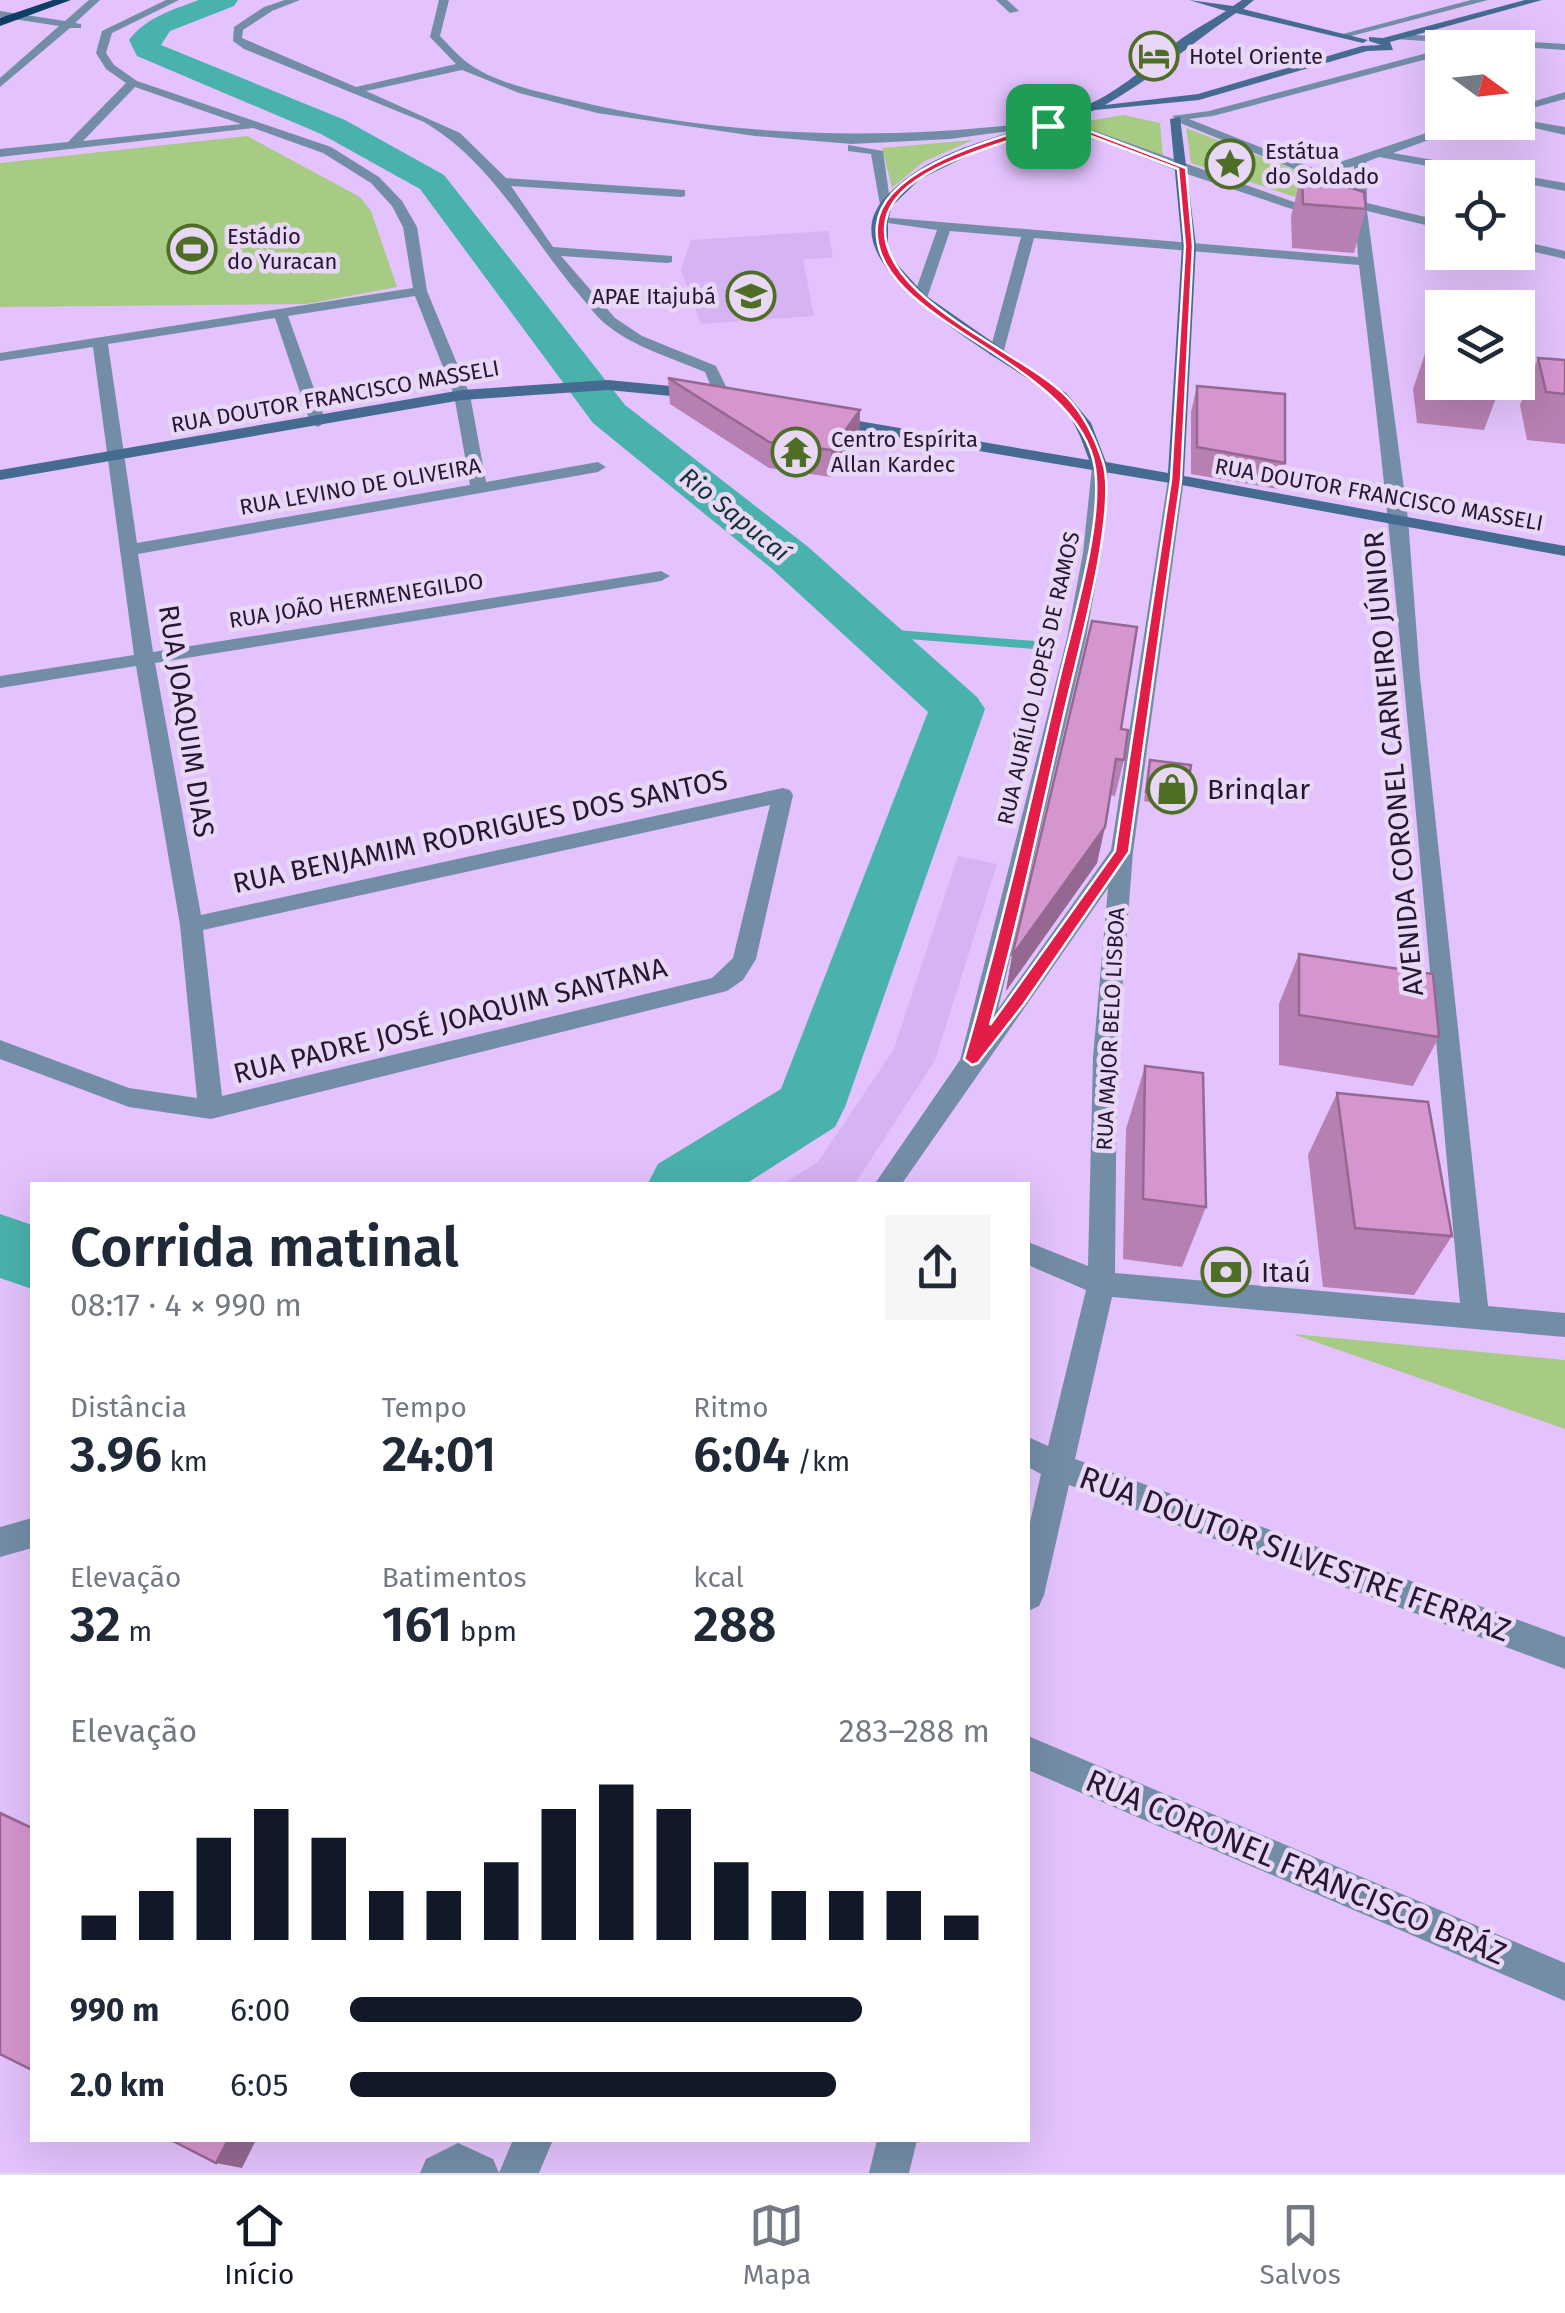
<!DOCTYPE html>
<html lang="pt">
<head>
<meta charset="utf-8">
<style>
  :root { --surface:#fff; --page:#f6f6f7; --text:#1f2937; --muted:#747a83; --line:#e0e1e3; --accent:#111827 }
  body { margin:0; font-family:"Fira Sans",sans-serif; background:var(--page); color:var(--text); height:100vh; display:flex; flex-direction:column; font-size:38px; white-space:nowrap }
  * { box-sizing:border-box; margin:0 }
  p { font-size:32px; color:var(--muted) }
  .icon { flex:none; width:55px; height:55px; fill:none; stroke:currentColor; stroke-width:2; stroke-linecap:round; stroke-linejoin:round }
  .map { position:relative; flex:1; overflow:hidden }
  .sheet { position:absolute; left:30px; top:1182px; width:1000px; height:960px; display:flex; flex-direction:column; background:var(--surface); border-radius:0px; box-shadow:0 10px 40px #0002 }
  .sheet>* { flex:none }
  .needle { width:65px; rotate:105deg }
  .tools { position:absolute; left:1425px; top:30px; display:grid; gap:20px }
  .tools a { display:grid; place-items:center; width:110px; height:110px; border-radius:0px; background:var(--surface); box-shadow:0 10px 40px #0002; font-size:50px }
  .pin { position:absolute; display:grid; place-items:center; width:85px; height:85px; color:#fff; margin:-42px; border-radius:20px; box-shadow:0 5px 15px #0006 }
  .round { display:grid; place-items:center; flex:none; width:105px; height:105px; border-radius:0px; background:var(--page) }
  .headline { display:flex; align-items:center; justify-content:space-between; height:170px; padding:0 40px }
  h1 { font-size:55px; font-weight:600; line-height:75px }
  .metrics { display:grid; grid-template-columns:repeat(3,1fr); gap:15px; height:170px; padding:10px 40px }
  .metrics div { display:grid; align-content:center }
  .metrics b { font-size:50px; font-weight:600 }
  .metrics small { font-size:28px; font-weight:400 }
  .metrics p { font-size:28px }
  .chart { height:280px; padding:20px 40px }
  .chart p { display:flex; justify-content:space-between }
  .chart svg { width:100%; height:180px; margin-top:10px; stroke:var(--accent); stroke-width:6 }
  ul { padding:0 40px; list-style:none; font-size:32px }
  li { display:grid; grid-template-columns:160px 120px 1fr; align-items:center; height:75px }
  li i { height:25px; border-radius:12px; background:var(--accent) }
  .menu { display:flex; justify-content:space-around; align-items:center; height:140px; border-top:2px solid var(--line); background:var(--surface); font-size:28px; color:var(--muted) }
  .menu a { display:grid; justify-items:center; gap:5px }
  .menu .current { color:var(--accent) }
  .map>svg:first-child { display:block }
  .built { fill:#d6b3f2 }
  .green { fill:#a7ca84 }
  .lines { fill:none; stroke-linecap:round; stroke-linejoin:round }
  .stream { stroke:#49b2ac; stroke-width:8 }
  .river { fill:#49b2ac; fill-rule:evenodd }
  .street { fill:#748da7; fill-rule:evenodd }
  .secondary { fill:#466b91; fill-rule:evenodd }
  .highway { fill:#0f3d66; fill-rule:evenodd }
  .wall { fill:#b780b2 }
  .shaded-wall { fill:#956891 }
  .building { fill:#d595cf; stroke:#956891; stroke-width:2.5 }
  .route { fill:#e11d48; stroke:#fff; stroke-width:2.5; fill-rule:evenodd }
  .labels { text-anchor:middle; stroke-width:9; stroke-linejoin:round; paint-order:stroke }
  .far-poi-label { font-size:22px; fill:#261631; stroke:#e8d7f5; text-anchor:start }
  .far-street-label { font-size:22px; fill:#261631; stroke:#e8d7f5 }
  .far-water-label { font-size:25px; font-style:italic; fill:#123331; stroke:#e8d7f5 }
  .street-label { font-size:28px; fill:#261631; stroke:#e8d7f5 }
  .poi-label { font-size:28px; fill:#261631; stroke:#e8d7f5; text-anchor:start }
  .near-street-label { font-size:32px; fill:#261631; stroke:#e8d7f5 }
</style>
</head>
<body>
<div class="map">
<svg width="1565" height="2173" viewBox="0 0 1565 2173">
  <rect width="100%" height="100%" fill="#e3c2fd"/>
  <g class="built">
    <polygon points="828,231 833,258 803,259 814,316 701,324 681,270 691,240"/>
    <polygon points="958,856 997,864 935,1060 855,1184 781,1185 818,1162 894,1049"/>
  </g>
  <g class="green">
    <polygon points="1124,115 1160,123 1163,157 1086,129 1087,121"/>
    <polygon points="1186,128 1345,189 1317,204 1191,163"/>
    <polygon points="247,136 360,197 371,211 397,287 307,304 0,307 0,163"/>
    <polygon points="973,140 923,162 892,188 882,148"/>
    <polygon points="1293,1334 1565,1360 1565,1429"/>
  </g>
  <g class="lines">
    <polyline class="stream" points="871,632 1047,646"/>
    <g class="river">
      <path d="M 199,0 L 238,0 L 234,6 L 170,31 L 161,45 L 345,120 L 444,175 L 625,405 L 807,546 L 977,697 L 985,709 L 845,1107 L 835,1127 L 744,1185 L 647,1185 L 658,1164 L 781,1089 L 928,712 L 771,568 L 593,423 L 420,189 L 321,134 L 137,56 L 129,40 C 147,17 172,10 199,0 Z"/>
      <polygon points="0,1214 32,1225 32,1289 0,1278"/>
    </g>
    <g class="street">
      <polygon points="89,0 100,0 75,23 81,24 81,28 70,28 0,87 0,78 59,26 0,17 0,11 65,21"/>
      <path d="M 166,0 L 179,0 L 112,33 L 106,53 L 114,65 L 137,81 L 331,147 L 379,177 L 402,201 L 417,227 L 427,291 L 470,395 L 486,482 L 598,462 L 606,467 L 598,472 L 138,554 L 153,652 L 661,571 L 670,576 L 661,581 L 155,663 L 201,915 L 783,788 L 790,790 L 793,795 L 756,959 L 743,980 L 727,991 L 211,1119 L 129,1107 L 0,1059 L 0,1040 L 129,1088 L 197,1098 L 180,925 L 136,666 L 0,688 L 0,676 L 134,655 L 93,347 L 0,361 L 0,353 L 413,288 L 403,227 L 392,206 L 371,183 L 323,153 L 253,128 L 0,157 L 0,149 L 68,142 L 126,83 L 106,69 L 96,53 L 102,31 ZM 135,87 L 241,124 L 83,141 ZM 415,296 L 454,395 L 470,485 L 137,543 L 108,344 L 275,318 L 310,422 L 318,427 L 326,422 L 288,316 ZM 770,805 L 733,958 L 712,978 L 222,1096 L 203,930 Z"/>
      <path d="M 285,0 L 300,0 L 272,11 L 243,30 L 242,38 L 356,87 L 456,64 L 430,37 L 439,0 L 449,0 L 440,36 C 449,45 458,56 468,63 C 495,83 536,91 568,99 C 729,139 885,141 1048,121 L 1054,125 L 950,139 L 852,144 L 755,136 L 597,113 L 519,93 L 462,70 L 366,91 L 460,133 L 506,178 L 685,190 L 685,196 L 681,197 L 511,186 L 553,247 L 672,256 L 672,262 L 667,263 L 561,256 L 615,318 L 642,336 L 716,366 L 732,399 L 724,404 L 716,399 L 705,372 C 672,358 636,348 608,326 C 596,317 587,303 577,292 C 527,233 492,162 424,122 L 244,49 L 233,41 L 234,27 L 264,7 Z"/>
      <polygon points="996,0 1007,0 1019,11 1010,13"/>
      <polygon points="1471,0 1488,0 1344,38 1339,35"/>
      <polygon points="1398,34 1565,44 1565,50 1394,39"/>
      <path d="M 1442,49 L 1442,55 L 1213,116 L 1189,119 L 1354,184 L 1354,166 L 1344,169 L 1340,162 L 1459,122 L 1477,122 L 1393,153 L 1565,183 L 1565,191 L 1518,182 L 1518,178 L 1491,178 L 1379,157 L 1366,162 L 1367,203 L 1442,221 L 1442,229 L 1367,211 L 1408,519 L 1420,677 L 1488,1306 L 1565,1313 L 1565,1337 L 1112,1297 L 1075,1459 L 1565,1637 L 1565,1669 L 1069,1485 L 1044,1595 L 1039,1606 L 1028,1611 L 1028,1531 L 1041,1474 L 1028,1467 L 1028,1437 L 1048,1446 L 1086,1290 L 1028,1265 L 1028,1242 L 1088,1266 L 1093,1057 L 1108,888 L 901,1185 L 874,1185 L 960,1060 L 1067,638 L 1083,553 L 1092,467 L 1100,462 L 1108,467 L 1101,553 L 1086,638 L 998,1009 L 1111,850 L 1168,479 L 1176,474 L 1184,479 L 1133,852 L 1117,1057 L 1115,1273 L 1460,1303 C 1427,957 1402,610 1359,265 L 1034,238 L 1003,354 L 996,358 L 989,354 L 1021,237 L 950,231 L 927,298 L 920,302 L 913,298 L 937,230 L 874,221 L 881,217 L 1358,257 L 1354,193 L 1180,123 L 1172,116 L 1209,111 Z"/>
      <polygon points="1565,92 1565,99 1518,112 1518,106"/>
      <polygon points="1059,118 1333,216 1322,219 1178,171 1055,123"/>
      <polygon points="1518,119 1565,127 1565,135 1509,122 1518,122"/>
      <polygon points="848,145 883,151 891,208 880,205 871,154 848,151"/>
      <polygon points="1518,240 1565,251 1565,259 1518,248"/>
      <polygon points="32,1518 32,1548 0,1557 0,1527"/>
      <polygon points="1028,1736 1565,1963 1565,2001 1028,1770"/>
      <polygon points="513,2140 553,2140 539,2173 420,2173 426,2159 458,2143 493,2159 499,2173"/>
      <polygon points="877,2140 917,2140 909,2173 869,2173"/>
    </g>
    <g class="secondary">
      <path d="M 1189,0 L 1233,6 L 1242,0 L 1254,0 L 1243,9 L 1368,40 L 1363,43 L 1236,13 C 1191,43 1152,79 1105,105 L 1198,94 L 1362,46 L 1381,45 L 1369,41 L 1369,37 L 1383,38 L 1525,0 L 1542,0 L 1390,42 L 1393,50 L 1367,51 L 1199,100 L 1095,110 L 980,150 L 920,179 L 892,206 L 888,221 L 888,249 L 894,261 L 925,295 L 1066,393 L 1091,423 L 1106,462 L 1168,473 L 1182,246 L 1170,119 L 1180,117 L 1196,246 L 1184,476 L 1565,546 L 1565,556 L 1176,484 L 829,426 L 821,421 L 829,416 L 1089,460 C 1081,438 1074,417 1056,400 C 1018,363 822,272 883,200 C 933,143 1015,137 1081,108 C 1116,93 1140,72 1169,48 C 1186,34 1207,23 1226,11 Z"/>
      <polygon points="608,380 702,389 710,394 702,399 608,390 462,400 0,480 0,470 462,390"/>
    </g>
    <polygon class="highway" points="53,0 71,0 0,26 0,18"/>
  </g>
  <g class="wall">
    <polygon points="1302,173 1366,209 1354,253 1292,248 1291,216"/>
    <polygon points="1429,342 1442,343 1442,382 1502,382 1484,430 1417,423 1413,389"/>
    <polygon points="1538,358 1565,360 1565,444 1527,440 1520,405"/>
    <polygon points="668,378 860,410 859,436 831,477 769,468 670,404"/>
    <polygon points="1197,386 1285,463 1278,489 1191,474 1191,412"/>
    <polygon points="1121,729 1124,760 1115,796 1110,795 1097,863 1006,991 1012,956"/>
    <polygon points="1150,760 1186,798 1184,808 1144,801"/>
    <polygon points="1299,954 1439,1037 1413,1086 1279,1065 1279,1004"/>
    <polygon points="1145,1066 1206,1207 1182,1267 1123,1259 1126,1129"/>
    <polygon points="1337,1093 1452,1236 1414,1295 1323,1287 1308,1155"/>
  </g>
  <g class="shaded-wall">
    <polygon points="860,410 859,436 831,477 831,450"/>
    <polygon points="1105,827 1097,863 1006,991 1012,956"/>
    <polygon points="228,2140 256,2140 242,2168 216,2163"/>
  </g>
  <g class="building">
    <polygon points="1302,173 1364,192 1366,209 1303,204"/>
    <polygon points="1429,342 1442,343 1442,377 1434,376"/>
    <polygon points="1538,358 1565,360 1565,394 1546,392"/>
    <polygon points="668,378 860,410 831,450 769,442"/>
    <polygon points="1197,386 1285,394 1285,463 1197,447"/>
    <polygon points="1092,621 1137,627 1121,729 1128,730 1124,760 1116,759 1105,827 1012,956"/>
    <polygon points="1150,760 1191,765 1186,798 1146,792"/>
    <polygon points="1299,954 1433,974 1439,1037 1299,1015"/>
    <polygon points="1145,1066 1203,1073 1206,1207 1143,1199"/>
    <polygon points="1337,1093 1428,1102 1452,1236 1355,1228"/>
    <polygon points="0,1813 32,1828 32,2070 0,2054"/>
    <polygon points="171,2140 228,2140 216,2163"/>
  </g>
  <path class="route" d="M 1058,119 L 1186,168 L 1193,246 L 1181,480 L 1129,852 L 1024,1004 L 978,1063 L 972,1065 L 964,1059 C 1001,932 1030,804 1060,676 C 1073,621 1103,523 1095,468 C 1078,358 867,322 877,225 C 883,163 1010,136 1058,119 ZM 1059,124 L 1178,169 L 1185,246 L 1171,480 L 1115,851 L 990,1025 C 1020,918 1042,809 1067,701 C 1079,650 1118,507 1103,462 C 1095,437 1085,416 1067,397 C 1022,351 871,296 886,220 C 896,165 1014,142 1059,124 Z"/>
  <defs>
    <g id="hotel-ring" transform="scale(2.5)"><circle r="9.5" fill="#e8d7f5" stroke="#4e6e25" stroke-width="1.5"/><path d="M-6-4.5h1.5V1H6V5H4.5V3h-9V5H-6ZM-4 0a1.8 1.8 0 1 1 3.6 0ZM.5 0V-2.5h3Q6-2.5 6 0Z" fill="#4e6e25"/></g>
    <g id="sight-ring" transform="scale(2.5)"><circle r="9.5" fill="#e8d7f5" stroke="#4e6e25" stroke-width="1.5"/><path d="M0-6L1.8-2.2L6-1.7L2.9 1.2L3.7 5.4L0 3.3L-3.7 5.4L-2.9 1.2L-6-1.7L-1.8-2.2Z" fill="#4e6e25"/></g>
    <g id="stadium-ring" transform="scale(2.5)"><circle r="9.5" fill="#e8d7f5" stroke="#4e6e25" stroke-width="1.5"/><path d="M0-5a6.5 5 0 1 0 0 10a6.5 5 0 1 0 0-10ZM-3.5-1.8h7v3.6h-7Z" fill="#4e6e25"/></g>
    <g id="school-ring" transform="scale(2.5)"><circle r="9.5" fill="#e8d7f5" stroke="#4e6e25" stroke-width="1.5"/><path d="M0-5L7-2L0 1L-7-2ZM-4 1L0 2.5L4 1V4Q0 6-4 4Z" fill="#4e6e25"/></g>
    <g id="temple-ring" transform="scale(2.5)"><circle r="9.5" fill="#e8d7f5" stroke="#4e6e25" stroke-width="1.5"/><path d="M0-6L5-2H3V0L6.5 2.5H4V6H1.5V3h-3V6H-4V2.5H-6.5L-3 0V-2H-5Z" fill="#4e6e25"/></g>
    <g id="shop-ring" transform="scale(2.5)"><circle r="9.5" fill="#e8d7f5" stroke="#4e6e25" stroke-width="1.5"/><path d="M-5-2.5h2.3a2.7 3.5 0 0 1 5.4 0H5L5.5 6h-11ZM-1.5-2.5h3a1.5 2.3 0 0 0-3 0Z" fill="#4e6e25"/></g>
    <g id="bank-ring" transform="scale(2.5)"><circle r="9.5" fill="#e8d7f5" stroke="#4e6e25" stroke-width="1.5"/><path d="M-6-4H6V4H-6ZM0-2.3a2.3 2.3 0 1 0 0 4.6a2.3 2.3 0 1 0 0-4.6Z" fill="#4e6e25"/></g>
  </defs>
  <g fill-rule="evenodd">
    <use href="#hotel-ring" x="1154" y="56"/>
    <use href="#sight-ring" x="1230" y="164"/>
    <use href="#stadium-ring" x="192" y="249"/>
    <use href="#school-ring" x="751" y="296"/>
    <use href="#temple-ring" x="796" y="452"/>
    <use href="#shop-ring" x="1172" y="789"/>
    <use href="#bank-ring" x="1226" y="1272"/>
  </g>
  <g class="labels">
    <g class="far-poi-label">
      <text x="1189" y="64">Hotel Oriente</text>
      <text x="1265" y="159">Estátua<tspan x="1265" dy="25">do Soldado</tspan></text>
      <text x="227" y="244">Estádio<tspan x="227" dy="25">do Yuracan</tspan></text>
      <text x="716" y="304" text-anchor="end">APAE Itajubá</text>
      <text x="831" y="447">Centro Espírita<tspan x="831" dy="25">Allan Kardec</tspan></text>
    </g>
    <g class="far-street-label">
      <text transform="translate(335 396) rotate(-10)" y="8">RUA DOUTOR FRANCISCO MASSELI</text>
      <text transform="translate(360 486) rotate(-10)" y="8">RUA LEVINO DE OLIVEIRA</text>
      <text transform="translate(1379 494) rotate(10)" y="8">RUA DOUTOR FRANCISCO MASSELI</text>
      <text transform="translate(356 600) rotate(-9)" y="8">RUA JOÃO HERMENEGILDO</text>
      <text transform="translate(1038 678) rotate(-77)" y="8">RUA AURÍLIO LOPES DE RAMOS</text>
      <text transform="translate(1110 1029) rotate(-87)" y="8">RUA MAJOR BELO LISBOA</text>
    </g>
    <g class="far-water-label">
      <text transform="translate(735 514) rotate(39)" y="9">Rio Sapucaí</text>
    </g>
    <g class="street-label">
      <text transform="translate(187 721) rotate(81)" y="10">RUA JOAQUIM DIAS</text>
      <text transform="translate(1393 764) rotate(-95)" y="10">AVENIDA CORONEL CARNEIRO JÚNIOR</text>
      <text transform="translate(480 831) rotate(-12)" y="10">RUA BENJAMIM RODRIGUES DOS SANTOS</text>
      <text transform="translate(450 1020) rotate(-14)" y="10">RUA PADRE JOSÉ JOAQUIM SANTANA</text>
    </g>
    <g class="poi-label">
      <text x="1207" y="799">Brinqlar</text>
      <text x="1261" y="1282">Itaú</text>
    </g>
    <g class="near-street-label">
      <text transform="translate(1295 1554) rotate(20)" y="11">RUA DOUTOR SILVESTRE FERRAZ</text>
      <text transform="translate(1296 1867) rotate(23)" y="11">RUA CORONEL FRANCISCO BRÁZ</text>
    </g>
  </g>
</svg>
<div class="tools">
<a><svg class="needle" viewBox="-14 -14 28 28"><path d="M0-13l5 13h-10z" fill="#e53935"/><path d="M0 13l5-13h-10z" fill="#747a83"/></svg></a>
<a><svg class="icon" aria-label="locate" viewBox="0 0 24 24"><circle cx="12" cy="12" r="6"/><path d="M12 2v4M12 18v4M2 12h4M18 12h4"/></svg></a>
<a><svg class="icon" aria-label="layers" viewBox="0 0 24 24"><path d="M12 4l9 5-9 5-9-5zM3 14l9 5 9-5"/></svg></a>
</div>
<div class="pin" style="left:1048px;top:126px;background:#1e9e55"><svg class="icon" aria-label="arrive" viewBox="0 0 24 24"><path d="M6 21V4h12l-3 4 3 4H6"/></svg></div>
<section class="sheet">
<div class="headline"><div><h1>Corrida matinal</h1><p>08:17 · 4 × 990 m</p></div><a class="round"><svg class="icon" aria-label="share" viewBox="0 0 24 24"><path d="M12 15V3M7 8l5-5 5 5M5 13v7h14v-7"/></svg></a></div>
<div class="metrics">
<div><p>Distância</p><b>3.96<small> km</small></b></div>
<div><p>Tempo</p><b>24:01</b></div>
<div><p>Ritmo</p><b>6:04<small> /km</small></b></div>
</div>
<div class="metrics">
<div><p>Elevação</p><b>32<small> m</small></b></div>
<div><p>Batimentos</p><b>161<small> bpm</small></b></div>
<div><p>kcal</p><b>288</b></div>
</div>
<div class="chart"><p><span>Elevação</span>283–288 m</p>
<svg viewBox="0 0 160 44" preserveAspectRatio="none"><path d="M5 44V38M15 44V32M25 44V19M35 44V12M45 44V19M55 44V32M65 44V32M75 44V25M85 44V12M95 44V6M105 44V12M115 44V25M125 44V32M135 44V32M145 44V32M155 44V38"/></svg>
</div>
<ul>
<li><b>990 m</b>6:00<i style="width:80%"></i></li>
<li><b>2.0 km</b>6:05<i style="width:76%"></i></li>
</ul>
</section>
</div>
<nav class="menu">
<a class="current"><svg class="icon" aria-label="home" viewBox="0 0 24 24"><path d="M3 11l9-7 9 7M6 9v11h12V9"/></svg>Início</a>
<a><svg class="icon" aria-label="map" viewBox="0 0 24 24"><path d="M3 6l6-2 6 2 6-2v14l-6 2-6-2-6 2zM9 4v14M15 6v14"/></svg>Mapa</a>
<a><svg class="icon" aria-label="saved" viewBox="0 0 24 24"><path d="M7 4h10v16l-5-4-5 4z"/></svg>Salvos</a>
</nav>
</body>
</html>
